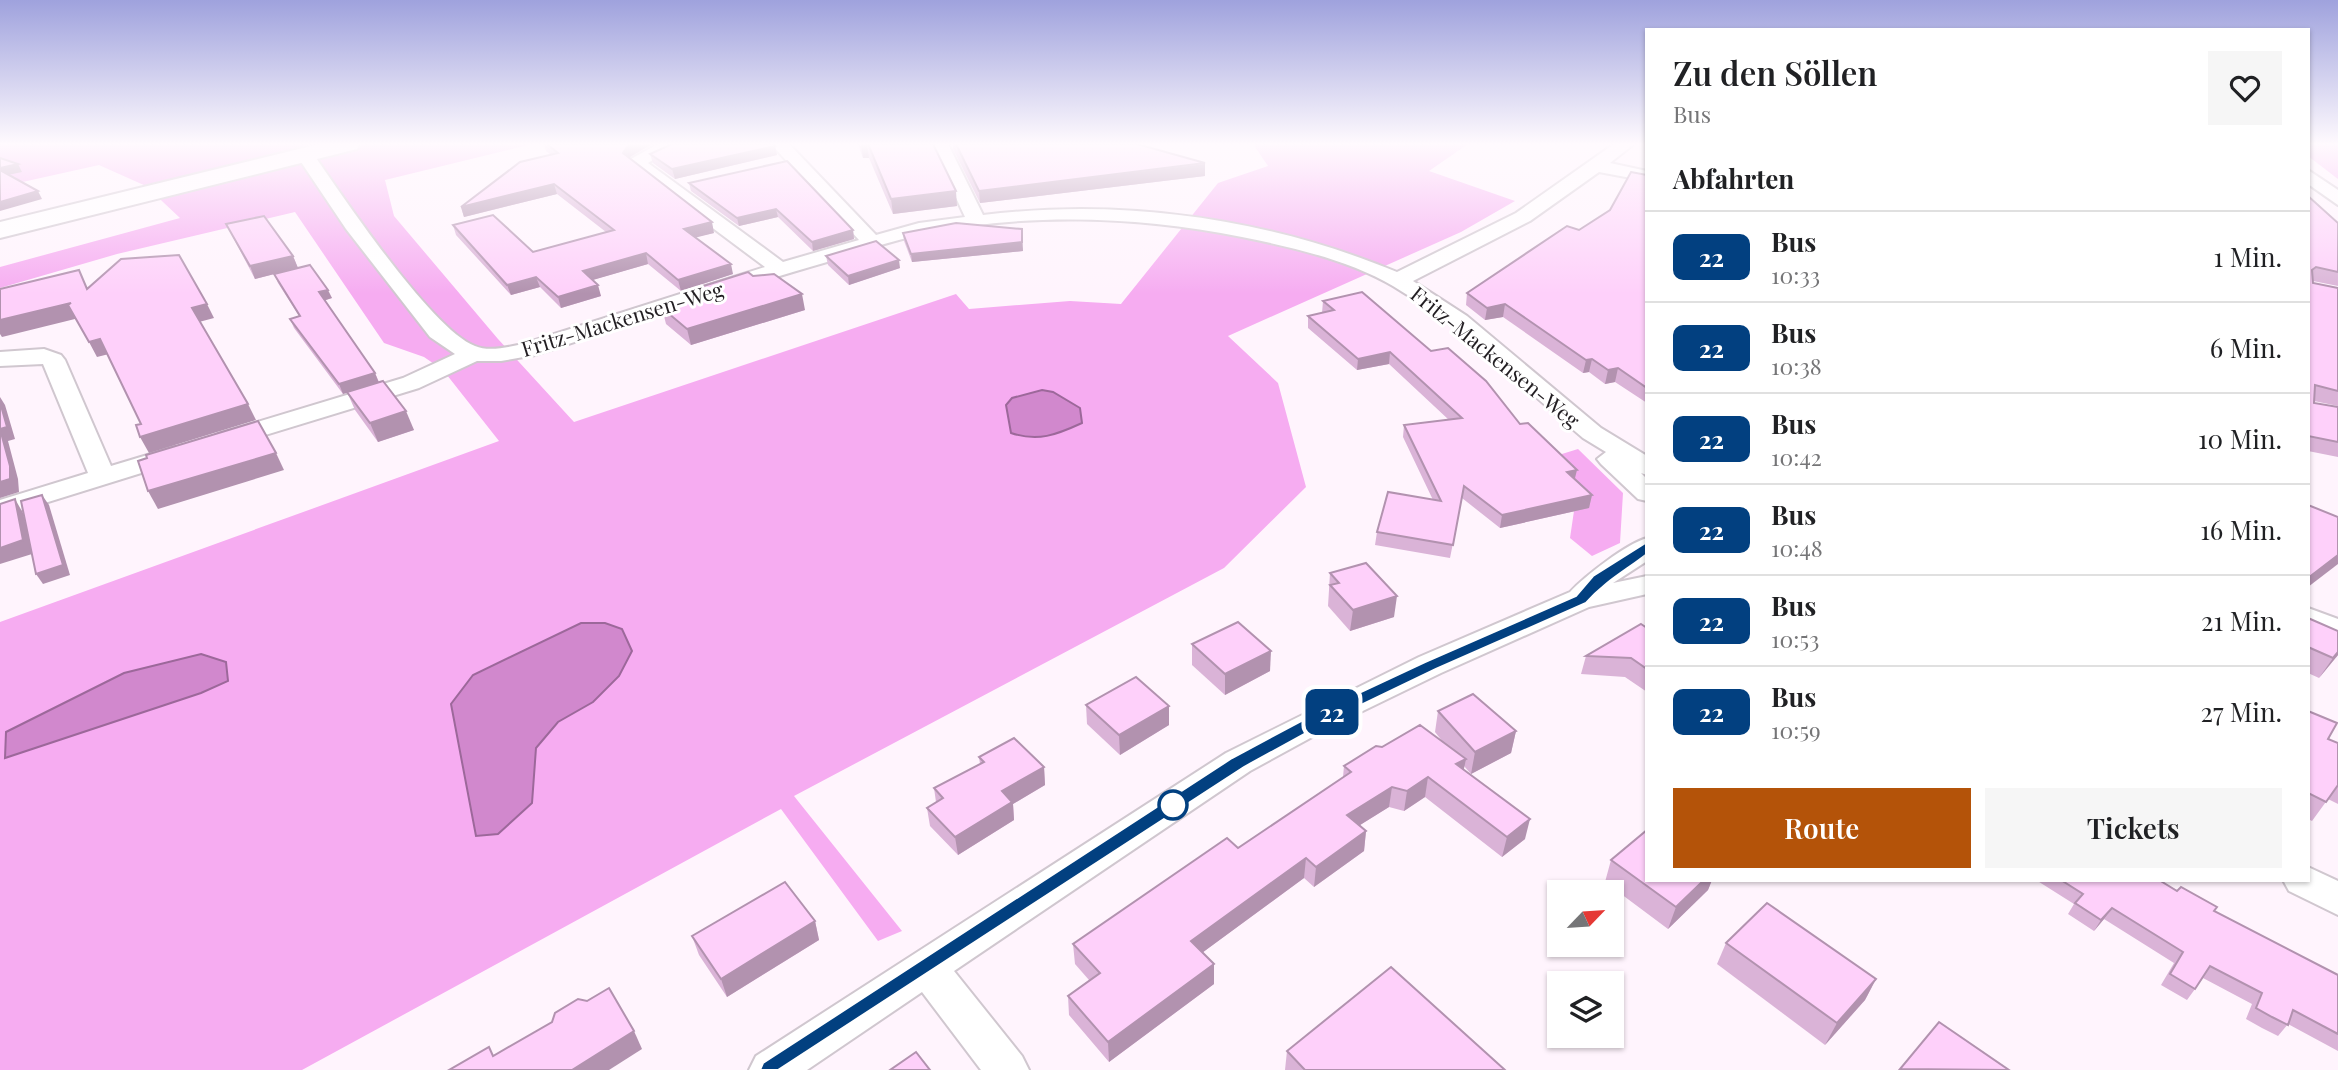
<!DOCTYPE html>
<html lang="de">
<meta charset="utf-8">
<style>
body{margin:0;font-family:"Playfair Display",serif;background:#f6f6f6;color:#202124;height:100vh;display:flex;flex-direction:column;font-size:26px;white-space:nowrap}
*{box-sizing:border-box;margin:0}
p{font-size:23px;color:#757577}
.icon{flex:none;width:38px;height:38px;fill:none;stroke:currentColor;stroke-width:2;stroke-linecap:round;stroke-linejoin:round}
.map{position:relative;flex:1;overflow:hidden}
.panel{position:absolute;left:1645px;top:28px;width:665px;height:854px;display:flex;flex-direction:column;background:#fff;border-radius:0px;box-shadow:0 2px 5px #0004}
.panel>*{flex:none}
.badge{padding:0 14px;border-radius:10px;font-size:24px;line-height:46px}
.needle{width:46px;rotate:65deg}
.tools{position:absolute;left:1547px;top:880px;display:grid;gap:14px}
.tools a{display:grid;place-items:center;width:77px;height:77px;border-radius:0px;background:#fff;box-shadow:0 2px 5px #0004;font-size:35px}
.map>.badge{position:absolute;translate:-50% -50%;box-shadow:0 0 0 4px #fff}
h2{padding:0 28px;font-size:26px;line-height:63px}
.round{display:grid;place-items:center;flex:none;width:74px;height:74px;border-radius:0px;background:#f6f6f6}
.overview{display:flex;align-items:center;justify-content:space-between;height:119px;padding:0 28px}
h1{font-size:33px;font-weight:600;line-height:52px}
.primary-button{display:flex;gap:14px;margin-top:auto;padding:14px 28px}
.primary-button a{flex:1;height:80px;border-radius:0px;background:#b45309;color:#fff;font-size:28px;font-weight:600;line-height:80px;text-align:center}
.primary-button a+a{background:#f6f6f6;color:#202124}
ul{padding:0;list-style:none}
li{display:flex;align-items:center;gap:21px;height:91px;padding:0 28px;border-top:2px solid #e0e0e0}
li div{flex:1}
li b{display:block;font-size:26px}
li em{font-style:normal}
li .badge{min-width:77px;font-weight:700;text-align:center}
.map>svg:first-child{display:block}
</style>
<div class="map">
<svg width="2338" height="1070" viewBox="0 0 2338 1070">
<rect width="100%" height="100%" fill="#fff4fd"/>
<g fill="#f6acf1">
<polygon points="0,144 533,144 385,180 394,216 498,339 574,422 956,294 969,309 1070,301 1121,304 1218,183 1268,166 1253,144 1468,144 1429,171 1515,201 1461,232 1228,336 1278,383 1306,487 1224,568 794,796 902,931 878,941 781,809 302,1070 0,1070 0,622 499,441 443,370 424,357 384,343 295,212 117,254 0,288 0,267 180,218 146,186 99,165 0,187"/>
<polygon points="2308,144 2338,144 2338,179 2308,156"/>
<polygon points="1578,449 1623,493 1620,543 1592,556 1570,538 1574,511 1588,507 1549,458"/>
</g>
<g fill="#d188cd" stroke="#9c689a" stroke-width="2">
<path d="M1042,390L1053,392L1080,408L1082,423C1056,435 1038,442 1011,433L1006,405L1012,398Z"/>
<polygon points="581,623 605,623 622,629 632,651 619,676 593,702 558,722 536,748 532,803 498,834 476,836 451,704 473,675"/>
<polygon points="201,654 226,662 228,681 201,693 5,758 6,732 124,673"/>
</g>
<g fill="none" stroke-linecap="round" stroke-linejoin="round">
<defs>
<g id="minor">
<path d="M658,144H691L662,154L648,163L783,262L859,240L771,144H789L876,235L919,223L965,217L931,144H948L983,215C1124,198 1266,218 1397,272L1516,213L1614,144H1634L1610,163L1647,171V181L1599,172L1530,221L1413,281L1467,316L1601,428L1647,456V475L1641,473L1647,479V501L1638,499L1601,464L1597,459L1606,452L1583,438C1522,386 1462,327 1393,286C1349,260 1291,247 1242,237C1137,216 1025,212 920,235C889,241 858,253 827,262C729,290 632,323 535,355L501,361H477L419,388L236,444H218L214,439L218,434L403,378L455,354L430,337L346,229L297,156L300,152H312C341,194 432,330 475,346C489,352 508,347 523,344L765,267L631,167L628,163L631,159Z"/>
<polygon points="2308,170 2338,190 2338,205 2308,184"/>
<polygon points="44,349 61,355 65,360 111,466 174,447 183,450 187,455 183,460 0,517 0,500 88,473 43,364 0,366 0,352"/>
<path d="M1647,538V561L1613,583L1647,576V594L1589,607L1441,673L1336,724L1250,771L954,971L1022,1056L1029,1070H981L922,992L807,1070H749L756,1056L1226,753L1419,657L1570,592C1585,576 1626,544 1647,538Z"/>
<polygon points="2308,608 2338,619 2338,640 2308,629"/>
<polygon points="2308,867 2338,881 2338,915 2289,891 2283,880 2308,880"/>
</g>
<polygon id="secondary" points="319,144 360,144 357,149 0,238 0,222"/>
</defs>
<use href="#minor" stroke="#d0c7cf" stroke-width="4"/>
<use href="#secondary" stroke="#d0c7cf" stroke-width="4"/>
<use href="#minor" fill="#fff" fill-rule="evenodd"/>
<use href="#secondary" fill="#fff" fill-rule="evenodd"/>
</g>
<g fill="#dab3d7">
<polygon points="544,144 652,144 629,158 714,233 695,237 733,274 681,291 648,264 592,280 601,296 561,308 540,287 511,295 456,235 453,225 533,252 606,232 557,194 464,217 461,207 551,155 546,151"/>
<polygon points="858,144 933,144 957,206 893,214 869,158 863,158"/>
<polygon points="953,144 1137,144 1205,163 1205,176 980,203 953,149"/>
<polygon points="775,146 777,155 675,179 653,163 650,154"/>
<polygon points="1647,175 1647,403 1615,382 1605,384 1589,372 1583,373 1503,317 1485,320 1466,305 1467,293 1579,230 1610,210"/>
<polygon points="689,183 853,230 854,239 813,251 778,217 739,226 691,191"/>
<polygon points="2308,196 2338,223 2338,286 2313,281 2313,283 2338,288 2338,406 2314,401 2314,403 2338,407 2338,457 2308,451"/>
<polygon points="226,224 293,256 298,268 332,298 325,300 375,373 379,382 414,430 378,442 355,410 347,392 343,394 294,328 290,319 299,316 278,283 274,274 255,279"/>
<polygon points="903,233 1023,251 912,262 904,241"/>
<polygon points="826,256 900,268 849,285 828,265"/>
<polygon points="753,276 805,310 691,345 666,324 662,308 696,298 694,289"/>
<polygon points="1323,301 1431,351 1520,424 1592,495 1589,508 1500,528 1462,498 1450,558 1375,545 1377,532 1433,500 1403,437 1404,425 1449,420 1389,364 1357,370 1308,328 1308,316 1322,313"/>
<polygon points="1330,573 1394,617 1350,631 1328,606"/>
<polygon points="2308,618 2338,655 2319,678 2308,673"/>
<polygon points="1647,628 1647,692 1625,677 1581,674 1586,656"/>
<polygon points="1192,644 1270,671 1225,695 1192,665"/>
<polygon points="1086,705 1169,725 1120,755 1087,724"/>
<polygon points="1438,711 1516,731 1511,753 1471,774 1464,766 1464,770 1525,839 1502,857 1425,797 1404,811 1389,807 1360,825 1366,831 1364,851 1314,887 1304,878 1203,952 1214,984 1109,1062 1069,1015 1068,996 1089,980 1075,964 1073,944 1238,848 1343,777 1344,766 1382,747 1443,742 1435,732"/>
<polygon points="2308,711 2328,739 2338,743 2338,804 2328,799 2312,821 2308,819"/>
<polygon points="979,757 1044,767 1045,785 1013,804 1014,820 958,855 930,826 927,808 936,802 934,788 980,764"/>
<polygon points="1611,860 1647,880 1712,880 1708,890 1668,929 1605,882"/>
<polygon points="2036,880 2159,880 2214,911 2338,975 2338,1051 2288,1024 2278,1036 2262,1028 2246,1019 2252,1004 2203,978 2187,1000 2161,985 2174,963 2104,919 2094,931 2068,914 2074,904"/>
<polygon points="815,921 819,940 727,997 699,955 692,936"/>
<polygon points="1726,943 1876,979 1865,1000 1825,1045 1717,964"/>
<polygon points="1287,1051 1505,1070 1285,1070"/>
</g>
<g fill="#b292af">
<polygon points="632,144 652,144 630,157 625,163 623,153 627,147"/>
<polygon points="861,144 867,144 869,158 863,158"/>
<polygon points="775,146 777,155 675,179 672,169"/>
<polygon points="18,164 22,172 3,176 0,172 0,168"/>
<polygon points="1205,164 1205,176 980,203 979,191"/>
<polygon points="554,184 557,194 464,217 461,207"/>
<polygon points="38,191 42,199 0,211 0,202"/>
<polygon points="956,191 957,206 893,214 891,199"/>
<polygon points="776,209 778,217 739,226 737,218"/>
<polygon points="712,222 714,233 686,240 684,229"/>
<polygon points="1022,229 1023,251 912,262 911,254"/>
<polygon points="853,230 854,239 813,251 812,242"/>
<polygon points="646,253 648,264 586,282 583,271"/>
<polygon points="293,256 298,268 255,279 250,266"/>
<polygon points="899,260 900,268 849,285 848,276"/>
<polygon points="731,264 733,274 681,291 678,280"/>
<polygon points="536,277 540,287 511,295 507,285"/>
<polygon points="598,285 601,296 561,308 558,297"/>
<polygon points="328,290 332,298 323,301 319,292"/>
<polygon points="802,294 805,310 691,345 687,329"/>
<polygon points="71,303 79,318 2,337 0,334 0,320"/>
<polygon points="207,304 214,318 199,322 192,308"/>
<polygon points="1505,304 1503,317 1485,320 1487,308"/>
<polygon points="100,339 109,354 97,357 89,342"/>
<polygon points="1390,352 1389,364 1357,370 1358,359"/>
<polygon points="1592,359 1589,372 1583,373 1586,360"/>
<polygon points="1618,368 1615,382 1605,384 1608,370"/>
<polygon points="375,373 379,383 343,394 339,384"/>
<polygon points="0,397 5,405 15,439 8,441 18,479 19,492 0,498"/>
<polygon points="248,404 256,420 149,453 140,437"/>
<polygon points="406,411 414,430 378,442 370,423"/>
<polygon points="276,453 284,470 158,509 148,491"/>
<polygon points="1577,470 1574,482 1567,472"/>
<polygon points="42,495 49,505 70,575 43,584 36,574"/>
<polygon points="1592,495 1589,508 1500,528 1502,515"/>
<polygon points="15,499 23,513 32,554 0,564 0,548"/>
<polygon points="2338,555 2338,564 2308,587 2308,578"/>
<polygon points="1397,596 1394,617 1350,631 1353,610"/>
<polygon points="1271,651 1270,671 1225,695 1225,674"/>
<polygon points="2338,652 2338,655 2319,678 2333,658"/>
<polygon points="1169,706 1169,725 1120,755 1119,735"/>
<polygon points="1516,731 1511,753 1471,774 1475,752"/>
<polygon points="1466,759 1462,778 1456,764"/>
<polygon points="1044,767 1045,785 1013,804 1014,820 958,855 955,837 1002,791"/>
<polygon points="1428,777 1425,797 1404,811 1407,791"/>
<polygon points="1392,787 1389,807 1344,835 1347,815"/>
<polygon points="1530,819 1525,839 1502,857 1507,837"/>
<polygon points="1366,831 1364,851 1314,887 1316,867"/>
<polygon points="1306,858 1304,878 1191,961 1191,941"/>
<polygon points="1704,880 1712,880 1708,890 1668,929 1676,907"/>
<polygon points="2112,908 2104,919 2094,931 2101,920"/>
<polygon points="815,921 819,940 727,997 721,979"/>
<polygon points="1214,964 1214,984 1109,1062 1108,1042"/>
<polygon points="1876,979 1865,1000 1825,1045 1837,1023"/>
<polygon points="634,1031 642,1049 609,1070 572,1070"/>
</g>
<g fill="#fed0fa" stroke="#b292af" stroke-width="2">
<polygon points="547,144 632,144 627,147 623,153 712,222 684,229 731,264 678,280 646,253 583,271 598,285 558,297 536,277 507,285 453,225 493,215 533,252 614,230 554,184 461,207 520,162 558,153"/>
<polygon points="672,144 774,144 775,146 672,169 650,154"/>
<polygon points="868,144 933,144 956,191 891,199"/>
<polygon points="956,144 1137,144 1205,163 979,191"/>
<polygon points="0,158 18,164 0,168"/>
<polygon points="787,161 853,230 812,242 776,209 737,218 689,183"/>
<polygon points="0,170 38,191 0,202"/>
<polygon points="1631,172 1647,175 1647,388 1618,368 1608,370 1592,359 1586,360 1505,304 1487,308 1467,293 1567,226 1579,230 1610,210"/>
<polygon points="2308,196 2338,223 2338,272 2316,267 2312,270 2313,283 2338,288 2338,391 2315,385 2314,403 2338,407 2338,442 2308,436"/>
<polygon points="264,216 293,256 250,266 226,224"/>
<polygon points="956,223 1022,229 1022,242 911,254 903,233"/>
<polygon points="876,241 899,260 848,276 826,256"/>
<polygon points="179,255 207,304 192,308 248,404 140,437 136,425 141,424 100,339 89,342 68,305 71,303 0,320 0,289 79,270 87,289 121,259"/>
<polygon points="310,265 328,290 319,292 375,373 339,384 290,319 300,316 274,274"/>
<polygon points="748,272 753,276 774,274 802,294 687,329 662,308 703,296 694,289"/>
<polygon points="1362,292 1431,351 1448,348 1486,381 1520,424 1528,423 1577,470 1567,472 1592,495 1502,515 1464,486 1453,545 1377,532 1388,492 1441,501 1404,425 1462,418 1390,352 1358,359 1308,316 1334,310 1323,301"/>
<polygon points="383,381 406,411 370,423 347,392"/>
<polygon points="0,402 7,427 0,429 10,466 10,479 0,482"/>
<polygon points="258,421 276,453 148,491 138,461 147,458 146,455"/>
<polygon points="42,495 63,565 36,574 21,501"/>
<polygon points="15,499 23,540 0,548 0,504"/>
<polygon points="2308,505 2338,517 2338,555 2308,578"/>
<polygon points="1366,563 1397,596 1353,610 1330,585 1339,583 1330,573"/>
<polygon points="2308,618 2338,631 2338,652 2333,658 2308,647"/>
<polygon points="1238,622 1271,651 1225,674 1192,644"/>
<polygon points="1641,624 1647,628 1647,669 1631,658 1586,656"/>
<polygon points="1136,677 1169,706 1119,735 1086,705"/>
<polygon points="1473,694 1516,731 1475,752 1438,711"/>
<polygon points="2308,711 2337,723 2328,739 2338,743 2338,785 2326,802 2308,793"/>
<polygon points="1420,725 1466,759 1456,764 1530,819 1507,837 1428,777 1407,791 1392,787 1347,815 1366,831 1316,867 1306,858 1191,941 1214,964 1108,1042 1068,996 1100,973 1073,944 1227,838 1238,848 1351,772 1344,766 1376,746 1382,747"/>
<polygon points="1014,738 1044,767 1002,791 1012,802 955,837 927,808 943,798 934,788 984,762 979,757"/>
<polygon points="1647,830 1647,880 1704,880 1676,907 1611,860"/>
<polygon points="2061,880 2159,880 2177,891 2181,887 2217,907 2214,911 2338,975 2338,1034 2293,1010 2288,1025 2272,1017 2256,1008 2262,993 2210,966 2195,989 2170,974 2183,952 2112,908 2101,920 2075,903 2083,894"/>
<polygon points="785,882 815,921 721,979 692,936"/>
<polygon points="1767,903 1876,979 1837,1023 1726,943"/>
<polygon points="1391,967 1505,1070 1305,1070 1287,1051"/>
<polygon points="609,988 634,1031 572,1070 449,1070 489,1047 493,1056 552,1022 555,1013 578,999 587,1001"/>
<polygon points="1939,1022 2009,1070 1900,1069"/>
<polygon points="916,1052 930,1070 890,1070"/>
</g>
<linearGradient id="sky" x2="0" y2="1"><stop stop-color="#9fa2dd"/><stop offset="0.49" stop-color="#fffafe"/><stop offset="1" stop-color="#fffafe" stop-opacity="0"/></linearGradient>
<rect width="2338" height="294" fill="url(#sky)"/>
<path fill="#024080" stroke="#fff" stroke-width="2" d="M1647,542L1654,547L1652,550C1629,569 1606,580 1586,603L1436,669L1330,720L1244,767L778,1070H760L763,1063L1232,758L1318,712L1425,662L1576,596L1593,576Z"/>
<circle fill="#fff" stroke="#024080" stroke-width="3.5" cx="1173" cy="805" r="14"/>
<g text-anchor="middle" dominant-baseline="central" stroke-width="6" stroke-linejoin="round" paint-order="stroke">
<g font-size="21" fill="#221e22" stroke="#fff">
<text transform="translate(622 318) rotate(-17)">Fritz-Mackensen-Weg</text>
<text transform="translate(1496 356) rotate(39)">Fritz-Mackensen-Weg</text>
</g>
</g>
</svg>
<div class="tools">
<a><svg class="needle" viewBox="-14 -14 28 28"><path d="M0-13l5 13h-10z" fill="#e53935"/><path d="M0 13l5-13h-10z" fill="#757577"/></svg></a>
<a><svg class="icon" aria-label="layers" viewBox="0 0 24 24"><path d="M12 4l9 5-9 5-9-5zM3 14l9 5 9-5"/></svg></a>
</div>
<b class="badge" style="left:1332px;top:712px;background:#024080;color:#fff">22</b>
<section class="panel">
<div class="overview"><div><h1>Zu den Söllen</h1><p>Bus</p></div><a class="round"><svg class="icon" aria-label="heart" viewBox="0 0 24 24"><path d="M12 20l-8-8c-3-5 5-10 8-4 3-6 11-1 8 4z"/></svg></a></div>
<h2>Abfahrten</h2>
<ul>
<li><span class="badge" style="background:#024080;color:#fff">22</span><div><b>Bus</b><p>10:33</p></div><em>1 Min.</em></li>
<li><span class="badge" style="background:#024080;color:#fff">22</span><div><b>Bus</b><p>10:38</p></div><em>6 Min.</em></li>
<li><span class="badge" style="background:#024080;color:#fff">22</span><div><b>Bus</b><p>10:42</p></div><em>10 Min.</em></li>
<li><span class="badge" style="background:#024080;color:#fff">22</span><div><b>Bus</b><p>10:48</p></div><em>16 Min.</em></li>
<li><span class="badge" style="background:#024080;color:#fff">22</span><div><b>Bus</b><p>10:53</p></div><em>21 Min.</em></li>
<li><span class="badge" style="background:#024080;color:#fff">22</span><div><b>Bus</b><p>10:59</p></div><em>27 Min.</em></li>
</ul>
<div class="primary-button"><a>Route</a><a>Tickets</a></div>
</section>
</div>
